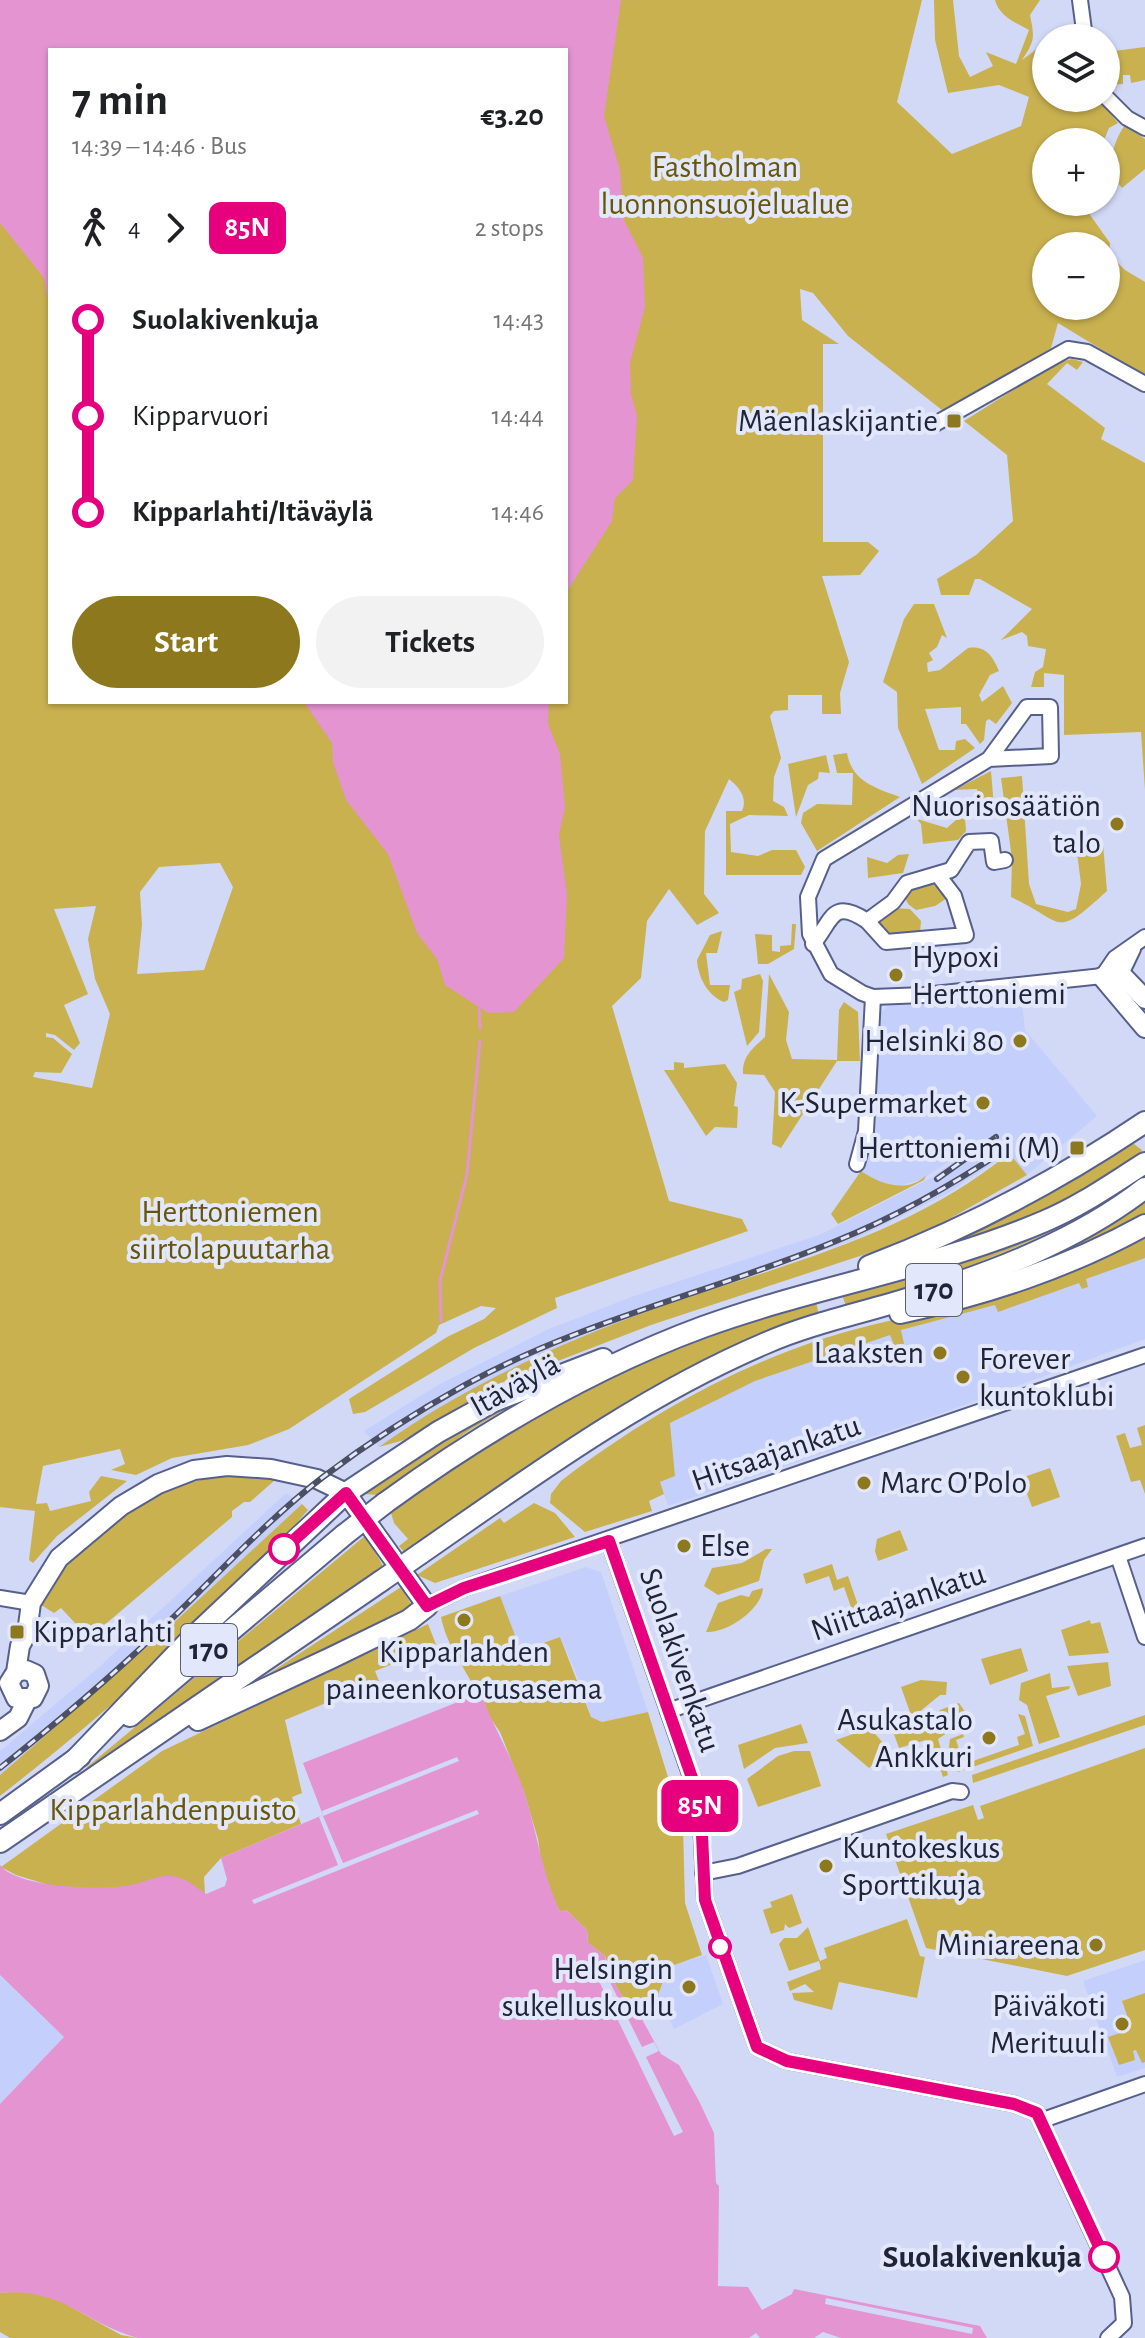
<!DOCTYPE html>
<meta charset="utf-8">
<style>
body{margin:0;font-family:"Alegreya Sans",sans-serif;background:#f2f2f2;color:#202124;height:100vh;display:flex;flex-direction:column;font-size:30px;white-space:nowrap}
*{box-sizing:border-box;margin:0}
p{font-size:26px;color:#757577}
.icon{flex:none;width:44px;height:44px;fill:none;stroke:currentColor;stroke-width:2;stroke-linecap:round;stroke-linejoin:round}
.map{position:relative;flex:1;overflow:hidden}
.panel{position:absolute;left:48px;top:48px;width:520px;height:656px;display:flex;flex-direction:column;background:#fff;border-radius:0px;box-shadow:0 2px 6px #0004}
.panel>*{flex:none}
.badge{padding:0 16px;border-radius:12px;font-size:28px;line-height:52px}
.tools{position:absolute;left:1032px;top:24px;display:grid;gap:16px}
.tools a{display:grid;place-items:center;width:88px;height:88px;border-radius:50%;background:#fff;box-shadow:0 2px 6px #0004;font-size:40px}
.map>.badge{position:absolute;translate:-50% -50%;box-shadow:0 0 0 4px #fff}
.legs{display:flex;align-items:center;gap:12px;height:88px;padding:0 24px;font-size:26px}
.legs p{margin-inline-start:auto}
.summary{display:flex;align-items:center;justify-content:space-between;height:136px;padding:0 24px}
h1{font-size:44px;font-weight:700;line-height:60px}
.action{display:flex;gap:16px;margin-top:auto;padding:16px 24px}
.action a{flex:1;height:92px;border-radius:48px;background:#8d781d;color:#fff;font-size:32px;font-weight:700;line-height:92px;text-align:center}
.action a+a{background:#f2f2f2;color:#202124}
ul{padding:0 24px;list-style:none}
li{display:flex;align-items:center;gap:28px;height:96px;font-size:30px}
li i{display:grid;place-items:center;width:12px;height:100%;margin:0 10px;background:currentColor}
li i::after{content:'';width:20px;height:20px;margin:-10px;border:6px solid;border-radius:50%;background:#fff}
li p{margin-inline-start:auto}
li:first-child i{background:linear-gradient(#0000 50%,currentColor 0)}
li:last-child i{background:linear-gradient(currentColor 50%,#0000 0)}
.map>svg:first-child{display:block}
</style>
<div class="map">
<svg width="1145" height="2338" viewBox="0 0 1145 2338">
<rect width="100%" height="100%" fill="#d2d9f7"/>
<g fill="#c5cffc">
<polygon points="1021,993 1025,1030 1097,1116 1027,1175 1008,1153 948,1193 856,1239 632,1317 503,1374 379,1447 364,1431 438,1385 549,1329 634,1296 819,1235 931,1178 992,1134 922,1179 899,1186 872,1180 861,1171 869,1144 877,1018 889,1004 900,1001"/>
<polygon points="1145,1250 1145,1339 951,1410 668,1506 660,1482 675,1476 670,1423 715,1399 755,1381 901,1330"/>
<polygon points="286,1493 302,1504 154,1641 0,1775 0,1751 97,1669"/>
<polygon points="586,1567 601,1572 648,1712 602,1722 591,1717 574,1668 560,1637 521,1651 500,1596"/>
<polygon points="706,1955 723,2004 674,2029 665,2011 659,2012 655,2002 669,1967"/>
<polygon points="1145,1960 1145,2068 1117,2077 1083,1981"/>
<polygon points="0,1976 64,2037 0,2104"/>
</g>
<g fill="#c9b150" fill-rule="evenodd">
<path d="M0,0H922L897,102L952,154L1021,126L1029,97L999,85L948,93L935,40L934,0H953L959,56L970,77L993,66L986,52L1016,64L1029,30C1016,23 999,16 995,0H1040L1030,15C1034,36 1036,40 1022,60L1046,42V98H1098L1118,123L1109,128L1104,140L1080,138L1079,142H1046V202H1086L1088,212L1110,243L1109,254L1125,270L1145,282V376L1058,323L1051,348L947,414L848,336L813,293L800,289L802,320L839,344H823V542H868L879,551L860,575L822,576L849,662L840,693L841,714H822V695H788V710L774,711L770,716L781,758L774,777L773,801L784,807L788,816L749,815L730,824L731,852L758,856L772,850H796L805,867L801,875H726V811H742C748,798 739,787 729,779L705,831L704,894L719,913L697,925L669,889L647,921L641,978L612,1006L669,1201L742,1219L748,1231L555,1298L557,1308L474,1348L365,1412L353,1414L349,1399L447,1337L484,1319L496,1308L481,1306L439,1325L436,1333L289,1429L248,1445L172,1458L136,1475L111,1470L125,1464L120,1449L43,1466L36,1504L47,1503L50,1511L91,1501L89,1492L101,1476L127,1481L57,1536L33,1563L29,1560L35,1511L0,1507ZM50,50H566V702H50ZM1046,246H1106V306H1046ZM220,863L233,887L204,970L137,974L142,925L140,892L159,867ZM96,906L88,939L95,979L110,1014L92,1088L33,1077L35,1072L61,1073L72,1054L53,1038L46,1037V1033L55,1035L74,1050L80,1043L64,1005L88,994L54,909Z"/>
<polygon points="1145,47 1145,80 1131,83 1130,75 1123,75 1123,84 1106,85 1106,52"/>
<path d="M1125,125L1145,139V169L1122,188C1105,170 1112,143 1125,125Z"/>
<polygon points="1072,359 1083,362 1077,370 1067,363 1047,384 1105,428 1101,439 1145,463 1145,790 1141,732 1064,735 1064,675 1044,673 1044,687 1031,687 1035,672 1043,667 1046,649 1028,646 1027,636 1022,632 1001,640 1032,609 980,579 975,579 969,595 941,595 937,579 976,555 1013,521 1007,455 964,421 1056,363"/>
<path d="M914,604H934L947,638L942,635L937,647L929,653L933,660L927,663L928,672L940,670L968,648C985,645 993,656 999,671L990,675L979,695L982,702L1003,686L1012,703L996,724L989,719L986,721L984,740L980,744L966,724H961V707L925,709L939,750H955L956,741L965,739L975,748L922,784L898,728L897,692L883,682L904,619Z"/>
<path d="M847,753C852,782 876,788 900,797L817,851L801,823L803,813L817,804L852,805L853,773H837L833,755Z"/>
<polygon points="826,755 830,773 819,772 818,779 808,785 796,817 788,764"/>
<polygon points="991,771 994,807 979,808 977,789 954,790"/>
<path d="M1022,776L1029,884L1036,904L1068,912L1076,909L1081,884L1077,853L1090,851V845L1103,844L1107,891C1053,940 1067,923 1011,897L1012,859L1001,778Z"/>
<polygon points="965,818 966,831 958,840 923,844 921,824 917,819 947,828 957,819"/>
<polygon points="909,854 903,873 868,878 867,857 887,863 898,855"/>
<polygon points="927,881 945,892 947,898 935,906 916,910 908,904 902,892"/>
<polygon points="891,908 910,909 921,921 920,933 887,935 874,921"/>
<polygon points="792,924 796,924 794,949 768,964 758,964 755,934 772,935 772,951 780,952 780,946 791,945"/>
<path d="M722,931L717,953H706L710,985H730L728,1000L724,1002C708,996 698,977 697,960L710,935Z"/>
<polygon points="760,974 763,981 759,1032 747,1046 734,992 741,989 742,979"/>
<path d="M769,974L789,1012L786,1040L792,1059L837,1060L839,1010L844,1002L858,1012L860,1061H837L781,1148L772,1144L775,1092L764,1075L743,1074C742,1056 753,1048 765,1037Z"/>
<polygon points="674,1062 684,1063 684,1068 725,1064 737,1083 734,1106 738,1107 737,1128 715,1127 706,1136 664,1070 674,1070"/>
<polygon points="1130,1141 1142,1150 1140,1156 1063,1204 964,1244 962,1236 1013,1211"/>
<path d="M1009,1153L1027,1175L942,1223L881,1249L651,1325L496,1385L404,1440L379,1447C455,1392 545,1350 632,1317C759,1270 902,1242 1009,1153Z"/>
<path d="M861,1171C879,1184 909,1194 926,1175L924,1180L838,1224L831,1214Z"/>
<path d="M1127,1186L1123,1194C1032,1246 946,1277 846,1306L842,1295Z"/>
<path d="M1145,1199V1213C1098,1240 1058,1259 1006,1273Z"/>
<path d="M1145,1235V1258L1086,1279L1088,1287L1082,1289L1079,1283L998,1312L995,1305L901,1330L904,1344L895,1347L890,1335L755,1381L670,1423L675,1476L660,1482L664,1494L649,1501L652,1511L585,1532L550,1503L551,1494L561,1481C639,1421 728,1370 822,1339C903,1313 989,1305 1069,1273C1095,1263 1121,1249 1145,1235Z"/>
<path d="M816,1302L819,1315C664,1364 536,1462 404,1552L399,1546L408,1539L394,1523L391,1513C516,1414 664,1346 816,1302Z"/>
<polygon points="534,1392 470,1430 378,1495 364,1494 363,1489 426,1445"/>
<polygon points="1145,1425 1145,1494 1140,1480 1131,1482 1116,1436 1125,1433 1130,1448 1142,1445 1137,1428"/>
<polygon points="1050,1468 1060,1497 1032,1507 1021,1478"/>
<path d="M256,1475L275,1480L250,1502H244L232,1511V1517L89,1638L61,1608L54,1613L38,1603C92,1522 157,1474 256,1475Z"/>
<polygon points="534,1503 555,1513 575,1537 435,1583 417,1575 500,1518 504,1523"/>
<path d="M302,1504L308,1510C216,1616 110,1710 0,1796V1775L154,1641Z"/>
<polygon points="900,1530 908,1550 878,1561 875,1551 877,1539"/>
<polygon points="366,1535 384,1568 88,1769 87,1767"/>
<polygon points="766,1549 772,1549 764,1560 759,1581 718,1595 704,1586 712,1568 742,1563"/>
<polygon points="832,1564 837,1580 848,1576 860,1611 853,1613 844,1587 834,1591 829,1576 806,1584 803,1574"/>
<polygon points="401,1587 411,1604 411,1612 253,1684"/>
<path d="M763,1588C762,1610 725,1634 706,1632L718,1603L741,1595L749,1597L752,1591Z"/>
<path d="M500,1596L521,1651L560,1637L591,1717L602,1722L648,1712L683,1826L685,1903L702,1955L669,1967L655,2002L642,2013C619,2001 612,1978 605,1956L588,1943L587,1930L566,1910L560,1912L543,1874L538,1839L524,1792L500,1732L489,1716L480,1688L475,1689C463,1665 446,1644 441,1617Z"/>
<polygon points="1090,1620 1091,1624 1100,1622 1109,1653 1069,1656 1061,1630"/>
<polygon points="428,1624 437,1647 375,1671 379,1681 285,1720 302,1793 292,1797 301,1824 221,1858 204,1877 205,1894 163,1920 16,1875 1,1867 162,1751"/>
<polygon points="1021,1648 1028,1671 990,1685 981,1659"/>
<polygon points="1108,1662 1111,1686 1078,1696 1067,1666"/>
<polygon points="1050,1673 1052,1688 1070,1686 1069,1689 1046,1696 1060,1737 1039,1744 1027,1705 1019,1700 1021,1683"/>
<polygon points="921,1680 947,1682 946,1695 940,1695 912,1718 901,1687"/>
<polygon points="959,1703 966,1713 954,1718 957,1726 938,1739 948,1775 943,1777 934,1750 926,1740 899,1748 892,1729 909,1729 932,1717 932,1725 940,1710"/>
<polygon points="1018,1714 1025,1716 1033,1746 958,1772 949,1747 950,1739 963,1734 964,1737 956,1740 960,1752 968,1750 973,1761 1019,1745 1017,1737 1025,1734"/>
<polygon points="1145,1715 1145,1725 973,1783 972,1775"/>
<polygon points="801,1724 808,1743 775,1748 744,1769 738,1745"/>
<polygon points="870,1728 890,1751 869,1768 836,1740"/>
<polygon points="1145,1748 1145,1950 1067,1976 926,1948 886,1834 973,1805 978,1820 984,1818 980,1806"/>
<polygon points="794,1751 810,1751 821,1786 758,1807 747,1779 778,1756"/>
<polygon points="792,1894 802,1923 789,1928 785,1924 784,1930 771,1934 763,1910 772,1907 770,1902"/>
<polygon points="907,1919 920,1956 925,1957 917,1998 839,1982 832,2010 794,2000 792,1993 814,1992 805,1984 790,1991 787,1982 821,1969 819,1961 789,1971 779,1944 784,1938 797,1938 808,1927 820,1961 827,1958 824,1948"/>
<polygon points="1145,1993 1145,2062 1142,2063 1136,2050 1133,2051 1135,2060 1119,2065 1108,2037 1123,2032 1122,2026 1130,2024 1122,2001"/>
<polygon points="19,2291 48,2294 121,2335 138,2338 10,2338 0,2332 0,2293"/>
</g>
<g fill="#e394d1">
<polygon points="0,0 621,0 604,116 620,170 624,220 643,258 645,307 630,363 631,394 637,416 633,480 615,498 612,521 566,593 566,50 50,50 50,311 44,278 0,223"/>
<polygon points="304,702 549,702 548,724 560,754 565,807 559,835 567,895 564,958 514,1012 488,1013 445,985 437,959 417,933 388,854 346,800 333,762 332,743"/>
<path d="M481,1693C493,1728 514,1759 525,1795C537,1833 542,1873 560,1912L566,1910L587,1930L588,1943L605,1956L608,1972L625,2001L637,2010L661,2054L679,2065L699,2101L714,2133L716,2183L719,2186L718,2286L748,2287L762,2310L792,2294L794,2289L980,2326L987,2338H841L823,2332L814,2338H760L756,2333L749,2338H138C81,2322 65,2288 0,2293V2104L64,2037L0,1975V1865C17,1888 98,1890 125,1886C139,1885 153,1876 167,1876C182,1875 194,1885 206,1894L225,1886L227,1879L221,1858L323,1815L303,1763Z"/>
</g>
<g fill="#d2d9f7">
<polygon points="457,1757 459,1761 323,1816 343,1863 477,1810 479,1814 254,1904 252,1900 338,1865 319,1817 323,1815 322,1811"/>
<polygon points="607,1976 642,2047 654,2042 659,2051 646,2057 683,2132 674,2136 598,1979"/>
<polygon points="826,2298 973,2328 972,2334 825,2304"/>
</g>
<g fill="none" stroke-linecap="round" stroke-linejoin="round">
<g stroke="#e394d1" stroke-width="3">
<polyline points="479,1009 480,1029"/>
<polyline points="441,1321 440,1281 467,1174 480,1041"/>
</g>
<defs>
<g id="minor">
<polyline points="1080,0 1085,38"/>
<polyline points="1106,97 1127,118 1145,128"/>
<polyline points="935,424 1068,349 1087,352 1145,384"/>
<polyline points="989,759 1051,756 1050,707 1027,707 989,759 824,859 808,897 810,934 831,974 862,993 873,997 924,995 1121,974 1133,949"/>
<polyline points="867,921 886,942 966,935 954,896 938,875"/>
<path d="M813,944C832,922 831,897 867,921L893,902L907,883L951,870L969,842L991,841L994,862L1005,860"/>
<polyline points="1102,977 1115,958 1145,937"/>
<polyline points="857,1164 866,1131 873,997"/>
<polyline points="609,1541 700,1803 705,1900 757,2047 787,2061 1014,2104 1037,2113 1122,2297 1124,2323 1108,2338"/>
<polyline points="1118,1556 1145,1637"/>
<polyline points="0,1598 31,1603"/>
<polyline points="427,1606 464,1588 1145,1355"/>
<polyline points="668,1711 1145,1546"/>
<polyline points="703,1873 738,1866 952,1791 961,1792"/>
<polyline points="1043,2120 1145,2084"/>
</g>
<g id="major">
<polyline points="1121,974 1145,999"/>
<polyline points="1102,977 1145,1028"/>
<polyline points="16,1672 26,1670 35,1674 39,1686 33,1698 16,1698 9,1683 16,1672 20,1646 27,1633 31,1603 59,1558 121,1506 158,1484 194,1470 227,1466 271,1469 317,1479 346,1493 427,1606"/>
<polyline points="0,1731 18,1718 27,1700"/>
</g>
<g id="highway">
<path d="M869,1266C966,1229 1059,1180 1145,1122"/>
<path d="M900,1313C987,1294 1067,1268 1145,1225"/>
<path d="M385,1503C483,1432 589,1369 703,1327C816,1286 935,1268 1045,1221C1081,1206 1113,1183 1145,1163"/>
<path d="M420,1554C531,1477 641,1396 766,1343C812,1323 862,1313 910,1298C991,1273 1077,1241 1145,1188"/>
<polyline points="130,1716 344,1535"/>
<polyline points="198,1720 331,1658 409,1620 427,1606"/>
<polyline points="72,1763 189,1641 346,1493 438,1432 494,1401 603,1359"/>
<polyline points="0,1814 80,1756"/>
<polyline points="0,1842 381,1581"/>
</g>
</defs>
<use href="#minor" stroke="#57608b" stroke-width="18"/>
<use href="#major" stroke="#57608b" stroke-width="22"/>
<use href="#highway" stroke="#57608b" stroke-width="24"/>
<use href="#minor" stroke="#fff" stroke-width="14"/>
<use href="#major" stroke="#fff" stroke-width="18"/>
<use href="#highway" stroke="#fff" stroke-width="20"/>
<defs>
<g id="rail">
<polyline points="937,1179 996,1137"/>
<path d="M0,1768C53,1726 106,1681 156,1634C211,1582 262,1524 323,1477C368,1443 416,1412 465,1385C583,1320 713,1292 836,1241C896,1217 952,1185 1006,1149"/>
</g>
</defs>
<use href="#rail" stroke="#4b5064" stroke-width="6"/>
<use href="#rail" stroke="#e2e7fb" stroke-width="3" stroke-dasharray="9" stroke-linecap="butt"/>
<defs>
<g id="highway-bridge">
<polyline points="344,1535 385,1503"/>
<polyline points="381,1581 420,1554"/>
</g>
</defs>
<use href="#highway-bridge" stroke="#57608b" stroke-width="24" stroke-linecap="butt"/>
<use href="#highway-bridge" stroke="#fff" stroke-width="20"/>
</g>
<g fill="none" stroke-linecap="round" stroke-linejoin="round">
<defs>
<polyline id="line-1" points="284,1549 346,1493 427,1606 464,1588 609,1541 697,1792 701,1813 705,1900 757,2047 787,2061 1014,2104 1037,2113 1104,2257"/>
</defs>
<use href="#line-1" stroke="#fff" stroke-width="18"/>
<use href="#line-1" stroke="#e6007e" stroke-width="12"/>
</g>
<g fill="#8d781d" stroke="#e2e7fb" stroke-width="3">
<rect x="946" y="413" width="16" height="16" rx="4"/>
<circle cx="1117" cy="824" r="8"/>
<circle cx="896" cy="975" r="8"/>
<circle cx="1020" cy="1041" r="8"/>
<circle cx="983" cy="1103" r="8"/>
<rect x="1069" y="1140" width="16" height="16" rx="4"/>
<circle cx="940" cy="1353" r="8"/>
<circle cx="963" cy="1377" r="8"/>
<circle cx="864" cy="1483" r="8"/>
<circle cx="684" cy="1546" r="8"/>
<circle cx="464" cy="1620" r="8"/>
<rect x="9" y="1624" width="16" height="16" rx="4"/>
<circle cx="989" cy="1738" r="8"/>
<circle cx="826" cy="1866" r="8"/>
<circle cx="1096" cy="1945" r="8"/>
<circle cx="689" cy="1987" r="8"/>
<circle cx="1122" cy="2024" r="8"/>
</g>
<g fill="#fff" stroke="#e6007e" stroke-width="4">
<circle cx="284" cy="1549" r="14"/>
<circle cx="720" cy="1947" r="10"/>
<circle cx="1104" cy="2257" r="14"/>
</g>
<g text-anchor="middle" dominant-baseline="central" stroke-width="8" stroke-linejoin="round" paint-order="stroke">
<g fill="#e2e7fb" stroke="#5a5e71" stroke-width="2">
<rect x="906" y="1264" width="56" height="52" rx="6"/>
<rect x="181" y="1624" width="56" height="52" rx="6"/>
</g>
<g font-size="30" font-weight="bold" fill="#202436">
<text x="934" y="1290">170</text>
<text x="209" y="1650">170</text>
</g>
<g font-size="32" fill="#675608" stroke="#e2e7fb">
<text x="725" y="167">Fastholman<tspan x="725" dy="37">luonnonsuojelualue</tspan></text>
<text x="230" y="1212">Herttoniemen<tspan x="230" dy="37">siirtolapuutarha</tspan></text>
<text x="173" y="1810">Kipparlahdenpuisto</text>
</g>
<g font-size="32" fill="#202436" stroke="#e2e7fb" text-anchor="end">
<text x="938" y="421">Mäenlaskijantie</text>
<text x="1101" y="806">Nuorisosäätiön<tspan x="1101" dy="37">talo</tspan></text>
<text x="912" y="957" text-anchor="start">Hypoxi<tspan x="912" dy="37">Herttoniemi</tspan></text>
<text x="1004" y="1041">Helsinki 80</text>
<text x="967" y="1103">K-Supermarket</text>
<text x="1061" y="1148">Herttoniemi (M)</text>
<text x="924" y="1353">Laaksten</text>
<text x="979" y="1359" text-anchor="start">Forever<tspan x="979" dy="37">kuntoklubi</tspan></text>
<text x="880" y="1483" text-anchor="start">Marc O'Polo</text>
<text x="700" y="1546" text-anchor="start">Else</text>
<text x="33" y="1632" text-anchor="start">Kipparlahti</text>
<text x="464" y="1652" text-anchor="middle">Kipparlahden<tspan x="464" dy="37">paineenkorotusasema</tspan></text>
<text x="973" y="1720">Asukastalo<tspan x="973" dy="37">Ankkuri</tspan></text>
<text x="842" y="1848" text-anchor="start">Kuntokeskus<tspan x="842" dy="37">Sporttikuja</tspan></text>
<text x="1080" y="1945">Miniareena</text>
<text x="673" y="1969">Helsingin<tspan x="673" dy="37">sukelluskoulu</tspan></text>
<text x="1106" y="2006">Päiväkoti<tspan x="1106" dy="37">Merituuli</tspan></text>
</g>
<g font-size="32" fill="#202436" stroke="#e2e7fb">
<text transform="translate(515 1385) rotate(-29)">Itäväylä</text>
<text transform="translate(776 1453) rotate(-19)">Hitsaajankatu</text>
<text transform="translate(898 1602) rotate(-19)">Niittaajankatu</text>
<text transform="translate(680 1660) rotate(71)">Suolakivenkatu</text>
</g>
<g font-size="32" font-weight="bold" fill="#202436" stroke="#e2e7fb" text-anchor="end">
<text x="1082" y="2257">Suolakivenkuja</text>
</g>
</g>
</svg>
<div class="tools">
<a><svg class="icon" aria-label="layers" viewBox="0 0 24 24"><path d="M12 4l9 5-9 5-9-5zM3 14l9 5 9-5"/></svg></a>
<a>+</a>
<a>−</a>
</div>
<b class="badge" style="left:700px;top:1806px;background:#e6007e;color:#fff">85N</b>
<section class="panel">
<div class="summary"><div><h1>7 min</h1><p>14:39 – 14:46 · Bus</p></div><b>€3.20</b></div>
<div class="legs"><svg class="icon" aria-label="walk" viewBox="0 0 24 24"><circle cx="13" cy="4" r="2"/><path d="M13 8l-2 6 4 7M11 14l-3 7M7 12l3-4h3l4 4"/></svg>4<svg class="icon" aria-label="forward" viewBox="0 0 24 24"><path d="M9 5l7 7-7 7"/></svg><b class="badge" style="background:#e6007e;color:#fff">85N</b><p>2 stops</p></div>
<ul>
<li><i style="color:#e6007e"></i><b>Suolakivenkuja</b><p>14:43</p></li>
<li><i style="color:#e6007e"></i><span>Kipparvuori</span><p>14:44</p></li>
<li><i style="color:#e6007e"></i><b>Kipparlahti/Itäväylä</b><p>14:46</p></li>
</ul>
<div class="action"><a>Start</a><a>Tickets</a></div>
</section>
</div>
